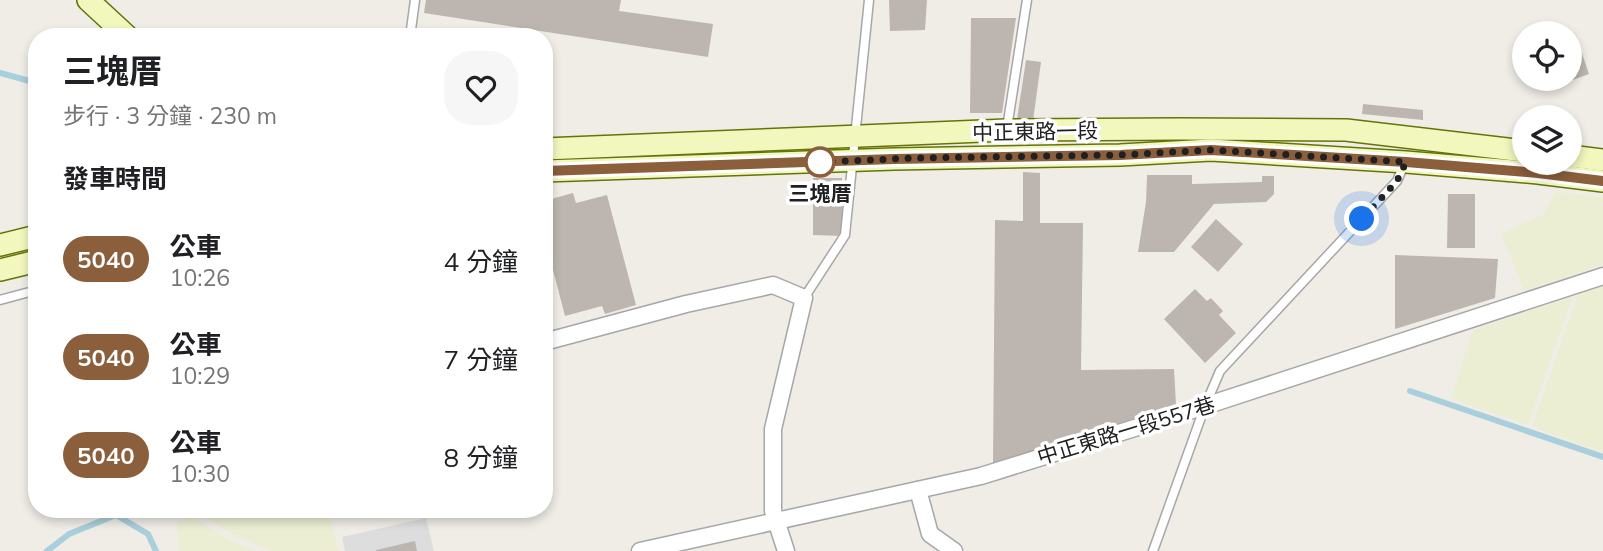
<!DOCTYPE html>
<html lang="zh-TW">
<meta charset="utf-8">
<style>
body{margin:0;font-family:Mulish,"Noto Sans TC",sans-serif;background:#f6f6f6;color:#202124;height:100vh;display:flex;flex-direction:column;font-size:26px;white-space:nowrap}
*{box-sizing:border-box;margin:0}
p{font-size:23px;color:#757577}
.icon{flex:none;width:38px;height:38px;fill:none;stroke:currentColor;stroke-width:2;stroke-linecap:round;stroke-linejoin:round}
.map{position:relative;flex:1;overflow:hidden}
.side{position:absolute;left:28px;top:28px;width:525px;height:490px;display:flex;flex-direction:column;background:#fff;border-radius:28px;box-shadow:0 4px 10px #0003}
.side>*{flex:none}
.badge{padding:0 14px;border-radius:23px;font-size:24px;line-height:46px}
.tools{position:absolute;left:1512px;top:21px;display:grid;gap:14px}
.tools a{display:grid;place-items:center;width:70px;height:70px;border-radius:50%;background:#fff;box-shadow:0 4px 10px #0003;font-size:35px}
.you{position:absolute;width:35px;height:35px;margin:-18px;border:5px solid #fff;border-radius:50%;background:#1a73e8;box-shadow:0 0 0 10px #1a73e833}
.map>.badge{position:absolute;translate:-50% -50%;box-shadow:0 0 0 4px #fff}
h2{padding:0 35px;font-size:26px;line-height:63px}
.round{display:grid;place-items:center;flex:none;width:74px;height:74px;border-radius:28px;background:#f6f6f6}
.head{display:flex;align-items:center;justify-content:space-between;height:119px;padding:0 35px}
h1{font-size:33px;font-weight:700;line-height:52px}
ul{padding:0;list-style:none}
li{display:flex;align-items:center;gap:21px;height:98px;padding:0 35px}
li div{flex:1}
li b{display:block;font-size:26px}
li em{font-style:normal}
li .badge{min-width:77px;font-weight:700;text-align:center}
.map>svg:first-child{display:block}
</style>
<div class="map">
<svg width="1603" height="551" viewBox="0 0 1603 551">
<rect width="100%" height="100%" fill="#f0ede7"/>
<polygon fill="#dedddd" points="426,518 434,551 345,551 342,537"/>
<g fill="#ebeed3">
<polygon points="1556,192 1603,197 1603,265 1524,290 1501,234 1544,214"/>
<polygon points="1603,286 1603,452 1532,427 1578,294"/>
<polygon points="1573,296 1528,425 1451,399 1473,330"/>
<polygon points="193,509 327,509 339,551 271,551 229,533"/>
<polygon points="189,515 227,539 255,551 179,551 177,524"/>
</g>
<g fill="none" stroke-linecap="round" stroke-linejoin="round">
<g stroke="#a9cedc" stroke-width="6">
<polyline points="0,73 37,83"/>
<polyline points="1410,391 1603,457"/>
<polyline points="47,551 69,534 116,515 148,534 156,551"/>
</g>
</g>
<g fill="#bdb6b0">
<polygon points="426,0 621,0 619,11 713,24 708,57 424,13"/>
<polygon points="889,0 927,0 925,30 890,31"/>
<polygon points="971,18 1016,18 1002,113 970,113"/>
<polygon points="1576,36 1589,74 1545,90 1541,79 1570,79 1570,38"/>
<polygon points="1026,60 1041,62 1033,121 1017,119"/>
<polygon points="1363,104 1423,110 1423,120 1362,114"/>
<polygon points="1023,172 1040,173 1040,223 1083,223 1081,370 1174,369 1176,405 993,464 995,220 1023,221"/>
<polygon points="1147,175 1192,175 1192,184 1262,182 1262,176 1274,176 1274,194 1266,202 1214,204 1174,252 1138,252 1146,202"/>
<polygon points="813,178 842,178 842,236 813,235"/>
<polygon points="573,193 576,203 607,195 636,305 605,314 602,306 565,316 544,235 544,201"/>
<polygon points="1448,194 1475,194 1475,248 1447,248"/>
<polygon points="1216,219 1243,244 1218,272 1191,247"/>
<polygon points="1395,255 1498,259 1495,298 1395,329"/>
<polygon points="1195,289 1207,301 1211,298 1223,311 1219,315 1236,333 1205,363 1164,319"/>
<polygon points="415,541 417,551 376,551 376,550"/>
</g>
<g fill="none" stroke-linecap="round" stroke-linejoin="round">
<defs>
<g id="lane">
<polyline points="410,37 415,0"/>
<polyline points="1007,128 1027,0"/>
<polyline points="804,298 845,235 869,0"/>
<polyline points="0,300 37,290"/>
<polyline points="1153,551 1205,406 1220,371 1397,181 1404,165"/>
</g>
<g id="street">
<polyline points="544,342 686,304 773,285 804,298 773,429 773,511 786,551"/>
<polyline points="918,490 930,534 954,551"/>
<polyline points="640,551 981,476 1205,406 1603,276"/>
</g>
<g id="secondary">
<polyline points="88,0 128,37"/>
<polyline points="544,149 1007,130 1178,129 1346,130 1524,151"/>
<polyline points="1570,156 1603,160"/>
<polyline points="544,171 894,159 1120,155 1211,150 1406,162 1538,173 1603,181"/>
<polyline points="0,245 37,236"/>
<polyline points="0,270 37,261"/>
</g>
</defs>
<use href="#lane" stroke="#a7a7a7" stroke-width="11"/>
<use href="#street" stroke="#a7a7a7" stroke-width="19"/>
<use href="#secondary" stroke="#647409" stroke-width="24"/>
<use href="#lane" stroke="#fff" stroke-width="8"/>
<use href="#street" stroke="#fff" stroke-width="16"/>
<use href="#secondary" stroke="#f2f7be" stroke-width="21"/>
</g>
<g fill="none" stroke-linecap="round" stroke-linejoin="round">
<defs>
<polyline id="line" points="544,171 894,159 1120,155 1211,150 1406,162 1538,173 1603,181"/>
</defs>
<use href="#line" stroke="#fff" stroke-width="16"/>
<use href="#line" stroke="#8b5e3c" stroke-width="10"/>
<polyline stroke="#202020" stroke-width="7" stroke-dasharray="0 12.6" points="820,162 916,158 1120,155 1211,150 1406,162 1397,181 1362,219"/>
</g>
<circle fill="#fff" stroke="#8b5e3c" stroke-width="3.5" cx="820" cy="162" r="14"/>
<g text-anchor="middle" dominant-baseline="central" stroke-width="7" stroke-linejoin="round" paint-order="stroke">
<g font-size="21" fill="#202020" stroke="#fff">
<text transform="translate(1035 131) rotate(-1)">中正東路一段</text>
<text transform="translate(1126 430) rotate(-17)">中正東路一段557巷</text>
</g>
<g font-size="21" font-weight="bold" fill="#202020" stroke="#fff">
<text x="820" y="193">三塊厝</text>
</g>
</g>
</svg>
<div class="tools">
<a><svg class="icon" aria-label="locate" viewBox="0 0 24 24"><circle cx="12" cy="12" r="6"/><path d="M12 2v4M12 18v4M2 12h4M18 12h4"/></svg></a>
<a><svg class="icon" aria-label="layers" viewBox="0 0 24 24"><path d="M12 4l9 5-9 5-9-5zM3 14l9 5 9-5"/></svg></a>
</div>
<div class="you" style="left:1362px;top:219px"></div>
<section class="side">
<div class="head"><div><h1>三塊厝</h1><p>步行 · 3 分鐘 · 230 m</p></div><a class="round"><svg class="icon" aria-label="heart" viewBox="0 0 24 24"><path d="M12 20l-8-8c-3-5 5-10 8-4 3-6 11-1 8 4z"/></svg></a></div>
<h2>發車時間</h2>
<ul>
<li><span class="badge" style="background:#8b5e3c;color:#fff">5040</span><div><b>公車</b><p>10:26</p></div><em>4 分鐘</em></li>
<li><span class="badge" style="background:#8b5e3c;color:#fff">5040</span><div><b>公車</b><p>10:29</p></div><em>7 分鐘</em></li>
<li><span class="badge" style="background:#8b5e3c;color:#fff">5040</span><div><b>公車</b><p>10:30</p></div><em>8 分鐘</em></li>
</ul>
</section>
</div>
